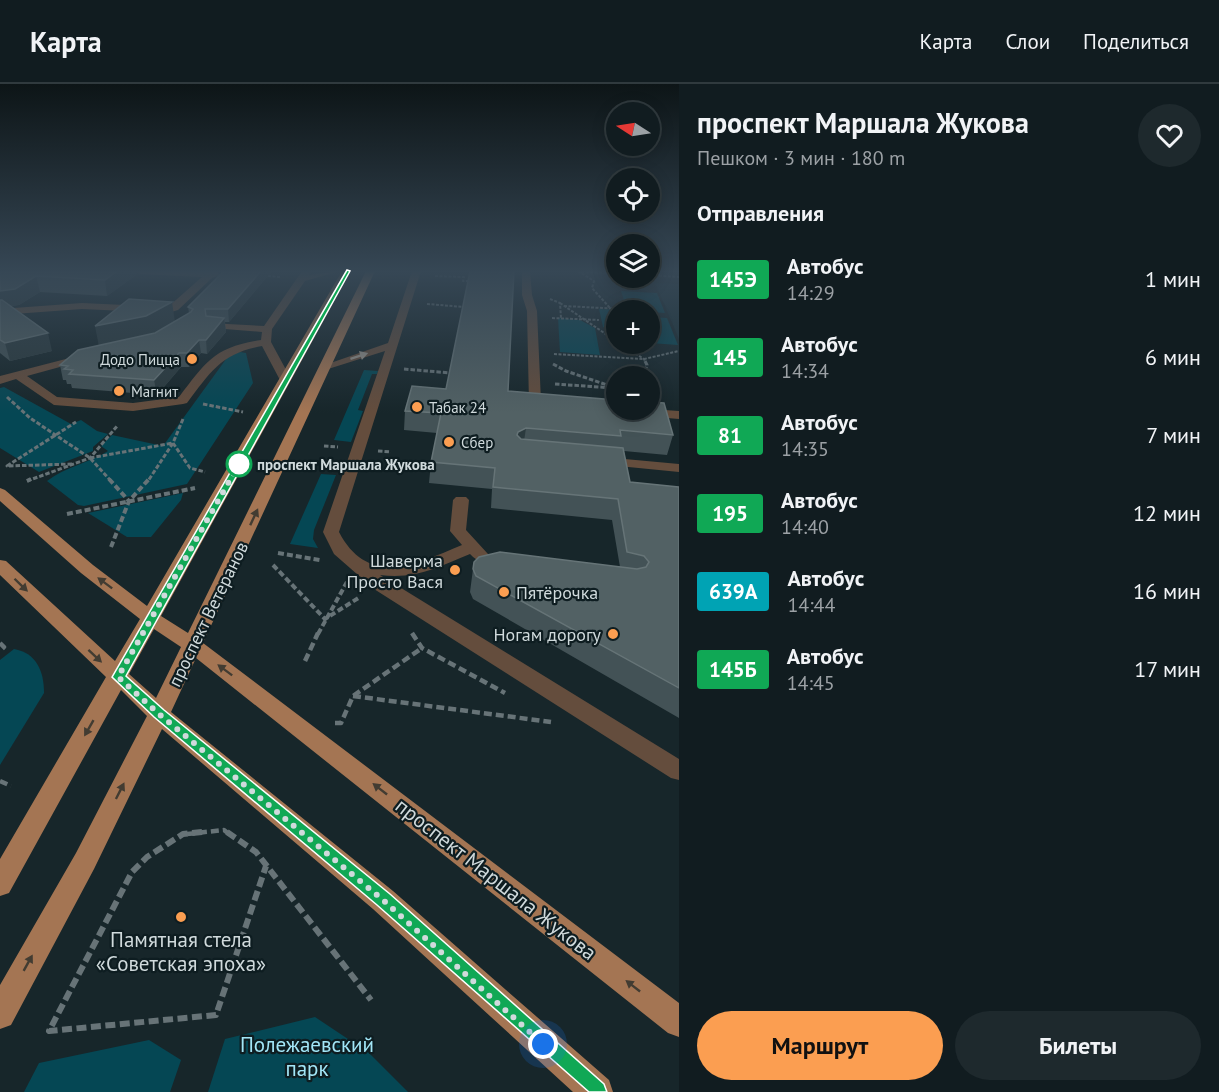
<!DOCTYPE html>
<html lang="ru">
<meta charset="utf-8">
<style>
body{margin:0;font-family:"PT Sans",sans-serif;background:#1e292d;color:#f1f3f6;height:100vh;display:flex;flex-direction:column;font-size:22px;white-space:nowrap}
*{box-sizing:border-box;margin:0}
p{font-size:20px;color:#9ca1a5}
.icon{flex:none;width:33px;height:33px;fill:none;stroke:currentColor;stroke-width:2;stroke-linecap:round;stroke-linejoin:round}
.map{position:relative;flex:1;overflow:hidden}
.sheet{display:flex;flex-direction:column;background:#111c20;width:540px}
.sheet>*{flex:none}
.badge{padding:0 12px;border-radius:4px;font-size:21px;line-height:39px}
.needle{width:39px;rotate:282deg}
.tools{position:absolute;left:606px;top:18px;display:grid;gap:12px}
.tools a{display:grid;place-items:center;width:54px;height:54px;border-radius:50%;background:#111c20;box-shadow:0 3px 15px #0003,0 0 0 2px #303a3e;font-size:30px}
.you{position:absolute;width:30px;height:30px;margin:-15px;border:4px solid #fff;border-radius:50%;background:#1a73e8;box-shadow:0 0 0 9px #1a73e833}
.map>.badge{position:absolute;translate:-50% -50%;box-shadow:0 0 0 3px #fff}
h2{padding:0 18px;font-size:22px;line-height:54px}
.round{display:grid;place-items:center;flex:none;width:63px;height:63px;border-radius:32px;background:#1e292d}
.headline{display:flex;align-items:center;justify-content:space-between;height:102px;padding:0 18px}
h1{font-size:28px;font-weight:800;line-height:45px}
.button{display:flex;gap:12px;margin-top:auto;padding:12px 18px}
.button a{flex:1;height:69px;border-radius:36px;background:#fb9e51;color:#111;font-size:24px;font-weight:800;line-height:69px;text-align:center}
.button a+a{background:#1e292d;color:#f1f3f6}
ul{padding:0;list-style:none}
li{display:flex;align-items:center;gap:18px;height:78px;padding:0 18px}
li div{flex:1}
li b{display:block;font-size:22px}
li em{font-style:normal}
li .badge{min-width:66px;font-weight:700;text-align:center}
header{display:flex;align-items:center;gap:36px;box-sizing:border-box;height:84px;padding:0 30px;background:#111c20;border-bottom:2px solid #303a3e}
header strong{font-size:28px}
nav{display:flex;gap:33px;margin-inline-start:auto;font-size:21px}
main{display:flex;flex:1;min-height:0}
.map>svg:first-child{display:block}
</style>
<header>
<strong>Карта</strong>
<nav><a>Карта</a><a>Слои</a><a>Поделиться</a></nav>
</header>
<main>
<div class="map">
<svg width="679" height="1008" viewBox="0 0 679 1008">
<rect width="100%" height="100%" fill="#17262a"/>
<polygon fill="#193036" points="655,199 679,200 679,255 656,201"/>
<g fill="#054754">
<polygon points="621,207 657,209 665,229 627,226"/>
<polygon points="599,225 624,226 616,226 616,249 603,243"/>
<polygon points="650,233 667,234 678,261 650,259"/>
<polygon points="558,234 580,236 595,244 600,271 560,268"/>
<path d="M240,268L246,269L253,299L187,400L84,422L78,421L47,397C65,383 89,379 108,367L101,362L112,351L163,362L229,271Z"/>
<polygon points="364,286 378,287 377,290 372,290 358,326 363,327 351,358 334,356"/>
<polygon points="4,303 71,340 81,336 97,347 108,350 93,363 93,367 39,388 0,364 0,304"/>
<polygon points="321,390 336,391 314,446 313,455 318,464 290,460"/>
<polygon points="183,409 181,416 151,453 127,453 88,429"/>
<path d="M14,565C37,569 44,588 44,609L0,681V576Z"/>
<polygon points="315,933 369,969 408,1008 208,1008 225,955"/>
<polygon points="149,956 181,976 170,1008 24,1008 39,979"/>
</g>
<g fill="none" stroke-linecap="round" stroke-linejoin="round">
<g stroke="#677377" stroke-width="2" stroke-dasharray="3 1.5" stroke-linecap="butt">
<polyline points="578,187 594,197 592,204 610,224"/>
<polyline points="581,188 616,189"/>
<polyline points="650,191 679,193"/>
<polyline points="268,192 281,193"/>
<polyline points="435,192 464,193 463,197 469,197"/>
<polyline points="550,215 560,219 561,234"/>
<polyline points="560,219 616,257"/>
<polyline points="427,220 464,223"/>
<polyline points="564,222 622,225"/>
<polyline points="552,234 599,236"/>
<polyline points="620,260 644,275 646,279"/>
<polyline points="554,270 644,275 679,267"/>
</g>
<g stroke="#677377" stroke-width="3" stroke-dasharray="4.5 2" stroke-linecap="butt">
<polyline points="645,277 647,281 645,288 648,292"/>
<polyline points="553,280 566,287 616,304"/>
<polyline points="404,285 451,289"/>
<polyline points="633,292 645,288"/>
<polyline points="650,297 658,310"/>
<polyline points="555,300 614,304 616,301"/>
<polyline points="608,303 610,315 616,315"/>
<polyline points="7,313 30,334 90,374 111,397"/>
<polyline points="203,320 243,328"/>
<polyline points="183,335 173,359 190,384 205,388"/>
<polyline points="324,362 338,363"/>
<polyline points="378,367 391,368"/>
<polyline points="90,374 173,359 148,397"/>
<polyline points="72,380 7,382 76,338"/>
<polyline points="27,397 90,374 118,341"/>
</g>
<g stroke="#677377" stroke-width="4" stroke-dasharray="6 3" stroke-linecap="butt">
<polyline points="109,395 129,417"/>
<polyline points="27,397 31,395"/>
<polyline points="67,430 195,404"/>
<polyline points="111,463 129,417 149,395"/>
<polyline points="278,469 320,476"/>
<polyline points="273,481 325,535 360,513"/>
<polyline points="318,550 347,498"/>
</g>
<g stroke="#677377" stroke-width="4.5" stroke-dasharray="8 4" stroke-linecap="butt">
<polyline points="412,549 422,564 505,609"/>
<polyline points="0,559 4,563 0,567"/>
<polyline points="305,577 318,549"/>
<polyline points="353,612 551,638"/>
<polyline points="335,639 341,639 353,612 422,564"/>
<polyline points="0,697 11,702"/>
<polyline points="187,750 224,746 229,750"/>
</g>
<g stroke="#677377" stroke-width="6" stroke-dasharray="10 4.5" stroke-linecap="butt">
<polyline points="202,748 183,750 147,773 132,788 49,947 216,931 266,782"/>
<polyline points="227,748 256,768 371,916"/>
</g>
<g fill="#644d3d" fill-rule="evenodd">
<polygon points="135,187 218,187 219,191 212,194 178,226 168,229 82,225 0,231 0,225 82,219 168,223 202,193 139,190"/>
<path d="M302,187H311L309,191L340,187L305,197L272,245L271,258L291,295L289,298H281L262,262C222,269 211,287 187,319L183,320L133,327L54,321L16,295L0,300V292L85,270L89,271V275L27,292L57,313L133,319L179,313C206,278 214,263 261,256L262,248L212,244L208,243V239L264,242Z"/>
<path d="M412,187H421L339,448C368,504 417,480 462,461L450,447L453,416L456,413H466L469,416L466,446L488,470L512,473L515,477L512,481C498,484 480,481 470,470C439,483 414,496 380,491L679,675V696L671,694L374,505L334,470L323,448L385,267L325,286L319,283L388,259Z"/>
<polygon points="522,187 530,187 532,211 537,227 541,317 551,318 553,321 547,325 531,323 529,320 527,227 522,211"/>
<polygon points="650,325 679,327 679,335 643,332 637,328 638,326"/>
<polygon points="603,373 679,380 679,388 598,380 596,377 598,374"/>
</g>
<path fill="#a47553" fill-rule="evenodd" d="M342,187H351L161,532L188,549L366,187H375L203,559L679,919V953L668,949L196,574L171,628L393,807L609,996L613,1008H573L373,825L162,645L94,785L11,941L0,945V901L76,769L147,632L121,606L9,809L0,812V775L106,593L0,491V476L6,477L115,577L140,535L81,489L0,417V404L5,406L93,481L147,522ZM154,545L181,563L156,614L129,590Z"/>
</g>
<g fill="#435256">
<polygon points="0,187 136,187 136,191 107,212 40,208 19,221 10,222 52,267 10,277 0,269"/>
<polygon points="224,187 272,187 229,238 225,238 226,248 207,270 201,269 189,283 181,283 157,311 72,304 71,300 67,300 66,296 63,296 60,281 99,261 175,238 189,229 188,223"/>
<polygon points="446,305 508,307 673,351 667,371 624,367 630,398 679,403 679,634 473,515 470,508 473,485 620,483 612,436 491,424 492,405 429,399 431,378 437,349 404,346 405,327"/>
</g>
<g fill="#2b3a3e">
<polygon points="117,187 136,187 136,191 107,212 105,196"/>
<polygon points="261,187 272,187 229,238 228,225"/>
<polygon points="36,192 40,208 19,221 0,223 0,207"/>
<polygon points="172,218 175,238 149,253 99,263 95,242"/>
<polygon points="224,234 226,248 207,270 206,256"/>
<polygon points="48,249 52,267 10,277 5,259"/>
<polygon points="199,256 201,269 189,283 187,269"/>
<polygon points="179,269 181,283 157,311 154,296"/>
<polygon points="526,344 523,364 515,368 518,348"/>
</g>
<g fill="#526164" stroke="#667477" stroke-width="1.5">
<polygon points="0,187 117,187 105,196 36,192 15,205 0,207"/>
<polygon points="224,187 261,187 228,225 205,225 206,232 224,234 206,256 199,256 187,269 179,269 154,296 69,290 73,286 64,285 68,282 60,281 78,266 155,249 191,228 193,225 188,223"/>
<polygon points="470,187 514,187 508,307 616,316 616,326 650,326 650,318 664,319 673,351 620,346 621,352 526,344 518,348 517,351 521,355 623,364 630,398 679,403 679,604 476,492 473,485 474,478 479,473 500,468 637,485 646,483 649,478 644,472 627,468 618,415 493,403 495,384 431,378 441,329 405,327 412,302 446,305"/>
<polygon points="129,215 172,218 146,232 95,242"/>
<polygon points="0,216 2,216 48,249 5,259 0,256"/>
</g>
<defs><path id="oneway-solid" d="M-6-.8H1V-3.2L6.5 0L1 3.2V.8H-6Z" transform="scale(1.5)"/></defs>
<use fill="#9a948c" href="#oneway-solid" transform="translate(359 272) rotate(-18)"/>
<g fill="#423c32">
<use href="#oneway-solid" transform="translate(254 433) rotate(-65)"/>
<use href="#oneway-solid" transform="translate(105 499) rotate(-143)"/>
<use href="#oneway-solid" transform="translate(21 501) rotate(44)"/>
<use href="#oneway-solid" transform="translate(95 572) rotate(43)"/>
<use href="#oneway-solid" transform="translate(225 586) rotate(-143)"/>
<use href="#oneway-solid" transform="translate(89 644) rotate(120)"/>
<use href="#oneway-solid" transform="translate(380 705) rotate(-142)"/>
<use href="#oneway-solid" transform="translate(120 707) rotate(-63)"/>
<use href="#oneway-solid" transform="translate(28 879) rotate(-61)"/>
<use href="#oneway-solid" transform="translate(633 902) rotate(-142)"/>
</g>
<linearGradient id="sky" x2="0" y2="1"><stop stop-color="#0d1517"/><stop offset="0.57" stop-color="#364755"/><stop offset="1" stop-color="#364755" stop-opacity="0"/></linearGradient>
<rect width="679" height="329" fill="url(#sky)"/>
<polygon fill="#10a855" stroke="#fff" stroke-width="1.5" points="347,186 350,187 126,592 164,626 390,810 604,1000 607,1008 589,1008 377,821 154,633 112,593"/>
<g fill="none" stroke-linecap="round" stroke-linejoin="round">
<polyline stroke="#d0dadc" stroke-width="6" stroke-dasharray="0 10.8" points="239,380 118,593 159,630 383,816 543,960"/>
</g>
<g fill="#fb9e51" stroke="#0e1d21" stroke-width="2">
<circle cx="192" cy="275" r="6"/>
<circle cx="119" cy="307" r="6"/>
<circle cx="417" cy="323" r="6"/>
<circle cx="449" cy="358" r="6"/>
<circle cx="455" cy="486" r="6"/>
<circle cx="504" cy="508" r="6"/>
<circle cx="613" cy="550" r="6"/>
<circle cx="181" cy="833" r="6"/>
</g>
<circle fill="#fff" stroke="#10a855" stroke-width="3" cx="239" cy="380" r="12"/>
<g text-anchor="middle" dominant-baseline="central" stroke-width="4.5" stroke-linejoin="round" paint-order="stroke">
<g font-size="15" fill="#d0dadc" stroke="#0e1d21" text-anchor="start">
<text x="180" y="275" text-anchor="end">Додо Пицца</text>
<text x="131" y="307">Магнит</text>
<text x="429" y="323">Табак 24</text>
<text x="461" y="358">Сбер</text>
</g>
<g font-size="15" font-weight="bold" fill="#d0dadc" stroke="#0e1d21" text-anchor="start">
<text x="257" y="380">проспект Маршала Жукова</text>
</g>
<g font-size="18" fill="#d0dadc" stroke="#0e1d21" text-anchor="end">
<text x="443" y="476">Шаверма<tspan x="443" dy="21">Просто Вася</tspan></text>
<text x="516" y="508" text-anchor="start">Пятёрочка</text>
<text x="601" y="550">Ногам дорогу</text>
</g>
<g font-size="18" fill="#d0dadc" stroke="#0e1d21">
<text transform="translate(208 530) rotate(-64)">проспект Ветеранов</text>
</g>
<g font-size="21" fill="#d0dadc" stroke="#0e1d21">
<text transform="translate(496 795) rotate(38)">проспект Маршала Жукова</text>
</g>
<g font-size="21" fill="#d0dadc" stroke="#0e1d21">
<text x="181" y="855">Памятная стела<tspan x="181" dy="24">«Советская эпоха»</tspan></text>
</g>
<g font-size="21" fill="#a2e6f7" stroke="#0e1d21">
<text x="307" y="960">Полежаевский<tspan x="307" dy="24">парк</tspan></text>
</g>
</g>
</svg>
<div class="tools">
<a><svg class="needle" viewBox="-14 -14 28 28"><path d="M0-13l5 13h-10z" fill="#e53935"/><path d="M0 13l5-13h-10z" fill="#9ca1a5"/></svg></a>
<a><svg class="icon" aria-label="locate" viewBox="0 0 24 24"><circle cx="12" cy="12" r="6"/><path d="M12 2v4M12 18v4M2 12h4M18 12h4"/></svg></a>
<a><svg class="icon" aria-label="layers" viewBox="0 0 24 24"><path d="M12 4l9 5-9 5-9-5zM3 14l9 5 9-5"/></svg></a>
<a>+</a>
<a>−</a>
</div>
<div class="you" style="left:543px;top:960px"></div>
</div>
<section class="sheet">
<div class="headline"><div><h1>проспект Маршала Жукова</h1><p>Пешком · 3 мин · 180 m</p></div><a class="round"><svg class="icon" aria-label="heart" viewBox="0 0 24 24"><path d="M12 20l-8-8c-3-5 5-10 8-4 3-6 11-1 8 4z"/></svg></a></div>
<h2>Отправления</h2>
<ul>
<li><span class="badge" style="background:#10a855;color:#fff">145Э</span><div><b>Автобус</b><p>14:29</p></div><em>1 мин</em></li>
<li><span class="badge" style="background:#10a855;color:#fff">145</span><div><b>Автобус</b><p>14:34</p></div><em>6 мин</em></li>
<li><span class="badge" style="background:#10a855;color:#fff">81</span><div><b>Автобус</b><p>14:35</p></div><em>7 мин</em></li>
<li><span class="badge" style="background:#10a855;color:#fff">195</span><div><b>Автобус</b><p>14:40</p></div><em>12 мин</em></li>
<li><span class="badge" style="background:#00a3b4;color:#fff">639А</span><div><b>Автобус</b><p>14:44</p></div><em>16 мин</em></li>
<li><span class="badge" style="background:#10a855;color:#fff">145Б</span><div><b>Автобус</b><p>14:45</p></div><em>17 мин</em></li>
</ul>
<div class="button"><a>Маршрут</a><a>Билеты</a></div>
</section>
</main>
